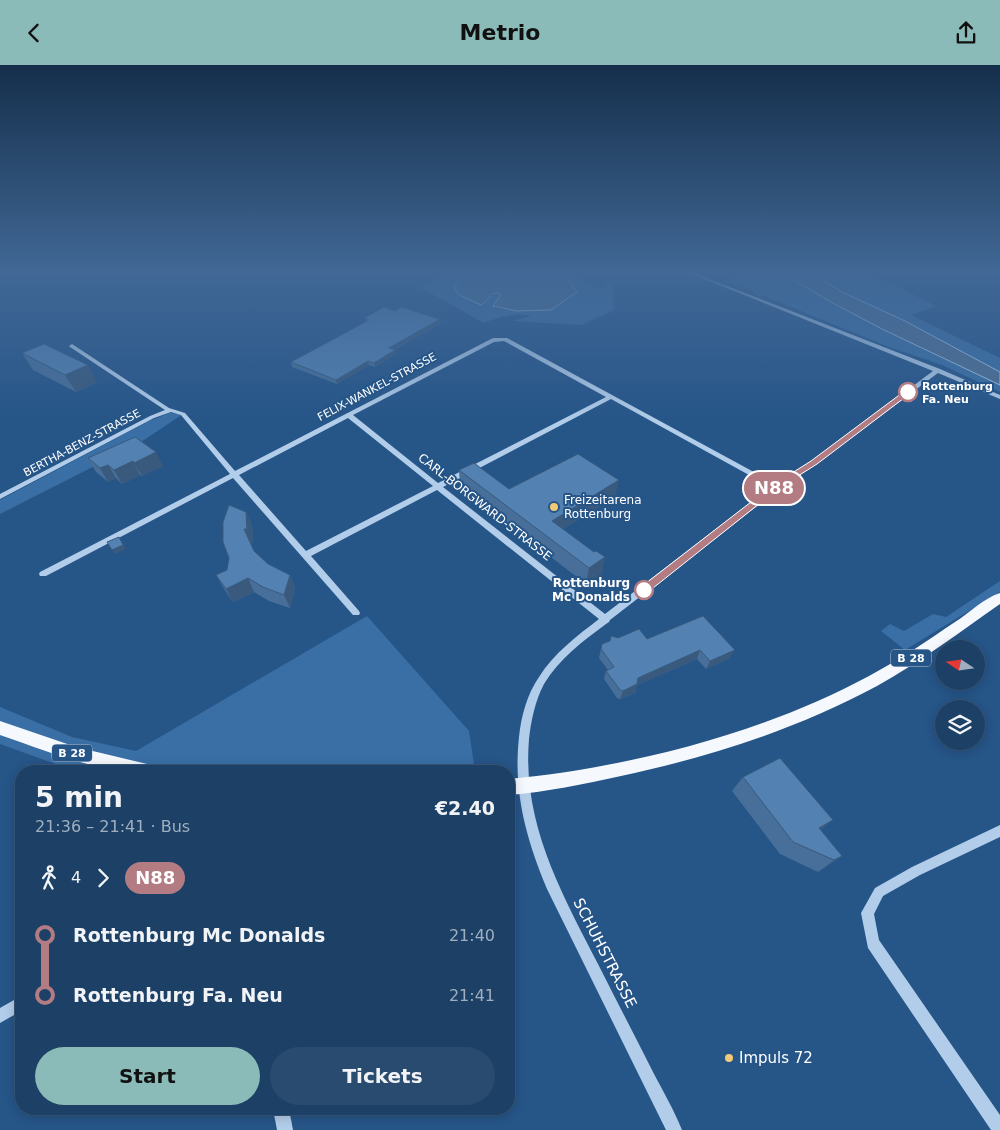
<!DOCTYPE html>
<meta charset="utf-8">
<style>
body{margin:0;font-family:"DejaVu Sans",sans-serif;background:#294b6f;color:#f1f3f6;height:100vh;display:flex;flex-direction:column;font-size:19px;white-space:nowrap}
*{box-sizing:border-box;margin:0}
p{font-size:16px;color:#a0afbf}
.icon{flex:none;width:28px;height:28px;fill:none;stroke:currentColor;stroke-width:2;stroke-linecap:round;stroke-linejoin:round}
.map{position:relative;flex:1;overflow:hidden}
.panel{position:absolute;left:15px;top:700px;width:500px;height:350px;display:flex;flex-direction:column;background:#1c4066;border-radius:20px;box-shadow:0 2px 12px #0003,0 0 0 1px #3a597a}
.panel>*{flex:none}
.badge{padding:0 10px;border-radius:16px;font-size:18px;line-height:32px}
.needle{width:32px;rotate:283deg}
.tools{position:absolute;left:935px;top:575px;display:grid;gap:10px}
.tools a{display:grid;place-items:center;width:50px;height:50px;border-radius:50%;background:#1c4066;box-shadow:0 2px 12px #0003,0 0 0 1px #3a597a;font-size:25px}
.map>.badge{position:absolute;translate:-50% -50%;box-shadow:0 0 0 2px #fff}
.legs{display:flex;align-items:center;gap:8px;height:55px;padding:0 20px;font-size:16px}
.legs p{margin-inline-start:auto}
.head{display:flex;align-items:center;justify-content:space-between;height:85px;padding:0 20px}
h1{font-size:28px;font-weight:800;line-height:38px}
.cta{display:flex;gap:10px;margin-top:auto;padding:10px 20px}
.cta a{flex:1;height:58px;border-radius:30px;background:#8bbbb9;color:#111;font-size:20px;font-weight:800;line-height:58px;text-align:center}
.cta a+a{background:#294b6f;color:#f1f3f6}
ul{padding:0 20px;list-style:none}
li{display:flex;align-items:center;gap:18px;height:60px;font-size:19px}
li i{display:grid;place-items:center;width:8px;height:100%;margin:0 6px;background:currentColor}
li i::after{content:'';width:12px;height:12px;margin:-6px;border:4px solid;border-radius:50%;background:#1c4066}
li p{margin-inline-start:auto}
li:first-child i{background:linear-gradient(#0000 50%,currentColor 0)}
li:last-child i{background:linear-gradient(currentColor 50%,#0000 0)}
header{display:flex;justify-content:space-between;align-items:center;height:65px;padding:0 20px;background:#8bbbb9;color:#111;font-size:22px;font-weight:800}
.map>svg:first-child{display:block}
</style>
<header><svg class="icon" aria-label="back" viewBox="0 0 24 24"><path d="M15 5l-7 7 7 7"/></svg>Metrio<svg class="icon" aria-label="share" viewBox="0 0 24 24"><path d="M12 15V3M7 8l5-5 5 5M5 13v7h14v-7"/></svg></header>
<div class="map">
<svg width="1000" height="1065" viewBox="0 0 1000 1065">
<rect width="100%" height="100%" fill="#265588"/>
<g fill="#3a6fa5">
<path d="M447,208H473L456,218L457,229H461L459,230L481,240C489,236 491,225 501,230L495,243C536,252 540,239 570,217L558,208H563L601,223L612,215L614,245L581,260L512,256L531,251C515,247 499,252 484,258L420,222Z"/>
<polygon points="745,208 782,208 829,236 882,264 1000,320 1000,327 942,300 889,282 764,231 760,232 751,225 724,217"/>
<polygon points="811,208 859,208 892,219 936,241 911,250 1000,293 1000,307 905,256 842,227"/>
<polygon points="170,348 183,349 138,379 0,449 0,435 149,356"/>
<polygon points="1000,516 1000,527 905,585 881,566 890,559 904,566 933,549 946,552"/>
<polygon points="367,551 469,666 475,706 75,706 0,679 0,642 72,672 136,686"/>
</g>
<g fill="#4e6f93" stroke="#a6c8ea">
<path d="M473,208H558L570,217L577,227L551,245L516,246L493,241L501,230C491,224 489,236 481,240L459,230L454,223L456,218Z"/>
<polygon points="782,208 811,208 842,227 905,256 1000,307 1000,320 882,264 829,236"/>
</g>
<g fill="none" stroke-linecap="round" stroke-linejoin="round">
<g fill="#b2cde9" fill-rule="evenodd">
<path d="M689,208H694L940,304L1000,330V334L938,308L816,399L779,424L610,555L609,557L606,559C583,576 559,594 544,619C535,636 531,656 529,674C522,758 561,827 598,899C616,935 635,971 653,1007C663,1026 674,1045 682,1065H666L547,824C526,773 513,727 519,672C521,652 527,629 539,612C554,588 577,571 599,554L437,425L311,491L359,546L360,548L359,550H353L233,413L46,511H40L39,509L40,507L230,409L181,350L171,347L154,353L0,434V429L150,351L165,345L70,282L69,281L72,279L169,343L185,348L235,406L493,273H507L776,419L812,397L933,306ZM504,276L606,332L438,418L353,350L494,277ZM611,334L771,422L605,549L443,422ZM348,353L433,421L306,486L239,410Z"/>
<polygon points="1000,760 1000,772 920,810 883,831 874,849 879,875 1000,1050 1000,1065 991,1065 868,883 861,848 875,823 912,802"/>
<polygon points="21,931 21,946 0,958 0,943"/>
<polygon points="273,1044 289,1044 293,1065 277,1065"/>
</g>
<g fill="#f5f9fe" fill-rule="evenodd">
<path d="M1000,528V539C960,567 920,597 877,621C797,664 710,692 621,711C584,719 546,727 509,730V714C627,703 764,668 869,611C899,595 927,576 955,557C969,548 984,533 1000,528Z"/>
<path d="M0,656L76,682L147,699L153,701L155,706C101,710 50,687 0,670Z"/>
</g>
</g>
<g fill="#476f99">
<polygon points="395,246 440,254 441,258 394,285 396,289 375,302 369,300 337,319 292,302 291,297 365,257 364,253"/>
<polygon points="22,288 97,317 76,327 33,305"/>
<polygon points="135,372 163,401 142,411 140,410 122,419 116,413 108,417 96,407 88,393"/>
<polygon points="459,405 509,424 615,432 563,464 602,509 586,519 460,422"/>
<polygon points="246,447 252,460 253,477 250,478 254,486 268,499 290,510 295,523 290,543 269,536 254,527 233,537 224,524 216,510 227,505"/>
<polygon points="703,551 730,593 706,604 697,594 637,620 635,628 620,634 617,633 604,614 606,606 608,605 599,593 602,579 618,573 647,574"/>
<polygon points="743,712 821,765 842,791 818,807 780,789 732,726"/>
</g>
<g fill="#395a7d">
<polygon points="440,254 441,258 389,287 389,283"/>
<polygon points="395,285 396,289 375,302 374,298"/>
<polygon points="368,296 369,300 337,319 336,315"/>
<polygon points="88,300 97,317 76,327 65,310"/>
<polygon points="156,387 163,401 142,411 134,398"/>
<polygon points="133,396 140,410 122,419 114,405"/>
<polygon points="108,400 116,413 108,417 100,403"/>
<polygon points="619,415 615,432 550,472 552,456"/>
<polygon points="246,447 252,460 253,477 250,478 244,464"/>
<polygon points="119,472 126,484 115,489 112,485"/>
<polygon points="605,492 602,509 586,519 589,503"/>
<polygon points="290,510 295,523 290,543 284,530"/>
<polygon points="248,513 254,527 233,537 226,524"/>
<polygon points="700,585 697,594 637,620 635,628 620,634 623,626 638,613"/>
<polygon points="735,585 730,593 706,604 710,596"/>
<polygon points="833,755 817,768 819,763"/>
<polygon points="842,791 825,802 818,807 834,795"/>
</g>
<g fill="#5281b2" stroke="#395a7d">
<polygon points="384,242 395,246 401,242 440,254 389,283 395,285 374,298 368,296 336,315 291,297 369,255 364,253"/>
<polygon points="44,279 88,300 65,310 22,288"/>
<polygon points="135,372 156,387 134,398 133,396 114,405 108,400 100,403 88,393"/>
<polygon points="578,389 619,415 552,456 594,487 596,486 605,492 589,503 459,405 474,398 509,424"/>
<polygon points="229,440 246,447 247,464 244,464 254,486 268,499 290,510 284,530 263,522 248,513 226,524 216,510 227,505 229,493 223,477 223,457"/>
<polygon points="119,472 123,480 112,485 107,477"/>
<polygon points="703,551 735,585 710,596 700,585 638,613 637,619 623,626 620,625 606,606 614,602 601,584 602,579 610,576 611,571 618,573 639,564 647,574"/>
<polygon points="780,693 833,755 819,763 842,791 834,795 793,777 743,712"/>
</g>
<linearGradient id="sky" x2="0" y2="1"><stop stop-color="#152f4b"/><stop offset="0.58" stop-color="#416896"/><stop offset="1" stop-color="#416896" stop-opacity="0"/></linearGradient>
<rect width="1000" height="357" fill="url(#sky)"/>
<polygon fill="#b37b82" stroke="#fff" points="906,325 912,327 817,399 779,423 648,527 641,527 641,522 773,420 811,396"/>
<g fill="#fff" stroke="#b37b82" stroke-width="2.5">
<circle cx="908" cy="327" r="9"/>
<circle cx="644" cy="525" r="9"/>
</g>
<g fill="#f2c976" stroke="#265588" stroke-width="2">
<circle cx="554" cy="442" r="5"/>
<circle cx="729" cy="993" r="5"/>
</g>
<g text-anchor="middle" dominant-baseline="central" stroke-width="4" stroke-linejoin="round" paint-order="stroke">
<g font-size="11" font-weight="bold" fill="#fff" stroke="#265588" text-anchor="start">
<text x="922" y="321">Rottenburg<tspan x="922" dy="13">Fa. Neu</tspan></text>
</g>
<g font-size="11" fill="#fff" stroke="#265588">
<text transform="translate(377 322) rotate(-28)">FELIX-WANKEL-STRASSE</text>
<text transform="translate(82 378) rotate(-28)">BERTHA-BENZ-STRASSE</text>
</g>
<g fill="#265588" stroke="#beccdb" stroke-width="1">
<rect x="891" y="584.5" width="40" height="17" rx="4"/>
<rect x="52" y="679.5" width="40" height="17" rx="4"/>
</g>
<g font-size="11" font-weight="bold" fill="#fff">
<text x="911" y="593">B 28</text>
<text x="72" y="688">B 28</text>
</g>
<g font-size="12" fill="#fff" stroke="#265588" text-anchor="start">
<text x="564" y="435">Freizeitarena<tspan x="564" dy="14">Rottenburg</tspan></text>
</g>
<g font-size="12" fill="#fff" stroke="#265588">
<text transform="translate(485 442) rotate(38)">CARL-BORGWARD-STRASSE</text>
</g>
<g font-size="12" font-weight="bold" fill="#fff" stroke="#265588" text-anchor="end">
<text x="630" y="518">Rottenburg<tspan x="630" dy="14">Mc Donalds</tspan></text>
</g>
<g font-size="15" fill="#fff" stroke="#265588">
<text transform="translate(605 888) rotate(63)">SCHUHSTRASSE</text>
</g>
<g font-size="15" fill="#fff" stroke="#265588" text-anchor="start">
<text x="739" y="993">Impuls 72</text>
</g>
</g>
</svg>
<div class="tools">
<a><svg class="needle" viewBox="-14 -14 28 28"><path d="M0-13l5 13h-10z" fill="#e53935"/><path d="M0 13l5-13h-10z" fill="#a0afbf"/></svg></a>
<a><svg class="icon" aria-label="layers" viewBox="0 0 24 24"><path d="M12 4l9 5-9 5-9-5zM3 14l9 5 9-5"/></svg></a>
</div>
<b class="badge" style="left:774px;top:423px;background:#b37b82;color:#fff">N88</b>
<section class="panel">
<div class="head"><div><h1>5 min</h1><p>21:36 – 21:41 · Bus</p></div><b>€2.40</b></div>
<div class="legs"><svg class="icon" aria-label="walk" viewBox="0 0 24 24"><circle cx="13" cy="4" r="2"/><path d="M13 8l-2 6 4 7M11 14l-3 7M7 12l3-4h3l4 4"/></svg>4<svg class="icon" aria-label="forward" viewBox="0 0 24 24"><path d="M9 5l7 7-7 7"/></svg><b class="badge" style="background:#b37b82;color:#fff">N88</b></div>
<ul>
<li><i style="color:#b37b82"></i><b>Rottenburg Mc Donalds</b><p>21:40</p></li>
<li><i style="color:#b37b82"></i><b>Rottenburg Fa. Neu</b><p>21:41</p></li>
</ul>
<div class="cta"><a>Start</a><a>Tickets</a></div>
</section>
</div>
